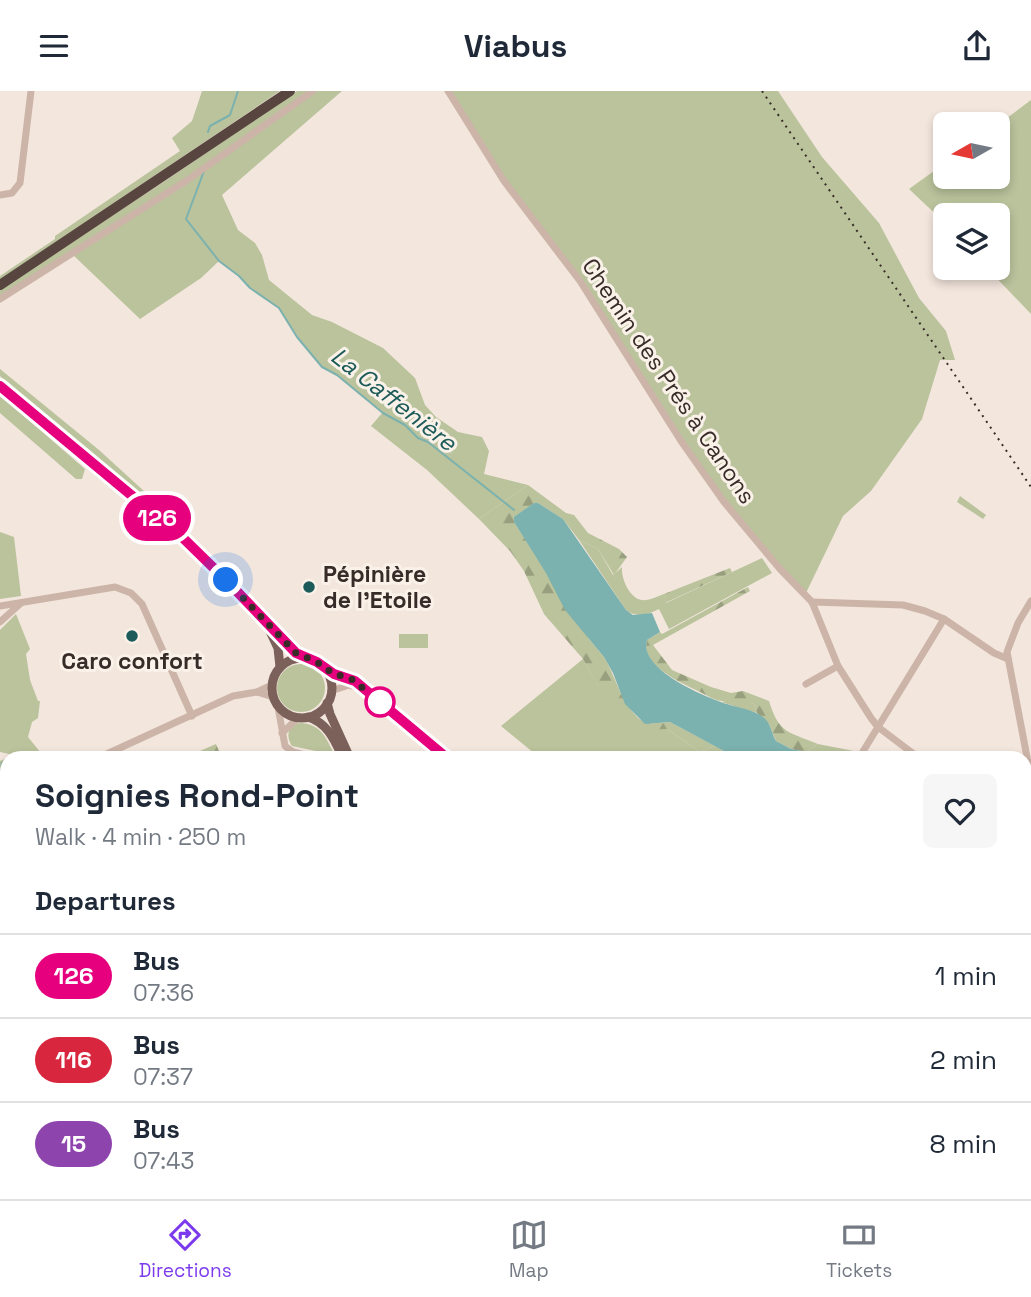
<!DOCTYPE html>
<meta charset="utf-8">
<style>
body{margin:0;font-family:"Space Grotesk",sans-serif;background:#f6f6f7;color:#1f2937;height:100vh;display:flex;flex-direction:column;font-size:26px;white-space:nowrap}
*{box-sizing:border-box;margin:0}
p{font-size:23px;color:#747a83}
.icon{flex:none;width:38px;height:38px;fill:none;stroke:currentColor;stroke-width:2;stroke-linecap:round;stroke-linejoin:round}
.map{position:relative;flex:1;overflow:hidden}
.sheet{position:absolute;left:0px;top:660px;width:1032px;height:450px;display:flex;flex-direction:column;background:#fff;border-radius:21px 21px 0 0;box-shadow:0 4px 10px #0003}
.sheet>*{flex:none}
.badge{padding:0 14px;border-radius:23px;font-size:24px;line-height:46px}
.needle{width:46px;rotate:261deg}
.tools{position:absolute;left:933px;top:21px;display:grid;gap:14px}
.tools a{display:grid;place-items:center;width:77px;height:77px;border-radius:10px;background:#fff;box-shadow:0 4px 10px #0003;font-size:35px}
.you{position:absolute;width:35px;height:35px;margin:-18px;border:5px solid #fff;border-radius:50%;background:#1a73e8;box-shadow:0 0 0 10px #1a73e833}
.map>.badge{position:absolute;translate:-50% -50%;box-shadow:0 0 0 4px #fff}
h2{padding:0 35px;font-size:26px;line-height:63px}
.round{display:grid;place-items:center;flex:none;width:74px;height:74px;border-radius:10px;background:#f6f6f7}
.head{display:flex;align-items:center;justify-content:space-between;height:119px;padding:0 35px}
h1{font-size:33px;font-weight:600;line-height:52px}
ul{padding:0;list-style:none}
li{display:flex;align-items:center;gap:21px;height:84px;padding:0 35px;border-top:2px solid #e0e1e3}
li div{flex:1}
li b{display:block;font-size:26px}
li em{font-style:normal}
li .badge{min-width:77px;font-weight:700;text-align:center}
header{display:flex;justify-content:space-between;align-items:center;height:91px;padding:0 35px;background:#fff;font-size:32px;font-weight:600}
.dock{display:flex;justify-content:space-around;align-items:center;height:98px;border-top:2px solid #e0e1e3;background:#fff;font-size:19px;color:#747a83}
.dock a{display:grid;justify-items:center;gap:4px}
.dock .on{color:#7c3aed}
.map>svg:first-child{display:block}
</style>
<header><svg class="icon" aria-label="menu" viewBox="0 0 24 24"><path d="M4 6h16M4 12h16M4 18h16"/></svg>Viabus<svg class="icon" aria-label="share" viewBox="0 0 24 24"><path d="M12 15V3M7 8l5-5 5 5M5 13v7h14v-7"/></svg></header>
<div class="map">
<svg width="1031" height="1108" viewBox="0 0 1031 1108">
<defs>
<pattern id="forest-firs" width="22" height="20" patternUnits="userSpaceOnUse" patternTransform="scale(1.75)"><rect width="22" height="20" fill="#bac39c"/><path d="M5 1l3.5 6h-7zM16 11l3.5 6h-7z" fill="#989f7f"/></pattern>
<pattern id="cemetery-stones" width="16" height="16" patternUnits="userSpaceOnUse" patternTransform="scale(1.75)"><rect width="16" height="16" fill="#bac39c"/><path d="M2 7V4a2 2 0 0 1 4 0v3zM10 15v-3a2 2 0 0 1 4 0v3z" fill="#989f7f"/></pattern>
</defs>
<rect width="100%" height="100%" fill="#f3e6dd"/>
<g fill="#bac39c">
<polygon points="202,0 280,0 0,189 0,185 55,148 55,145 180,60 172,47 192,30"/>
<polygon points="297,0 310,0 185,88 0,205 0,198 165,90"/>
<polygon points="317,0 342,0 222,104 238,139 255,152 262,164 269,189 312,224 332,231 383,257 415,287 425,314 436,326 458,341 482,346 489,360 484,383 528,394 479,428 427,379 371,335 383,321 337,284 322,276 298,246 279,217 250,197 239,185 219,170 201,187 140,228 72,163"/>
<polygon points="451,0 778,0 822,66 879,132 919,207 946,240 955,269 940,269 922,328 871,400 843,425 805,504 726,410 681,345 581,190 504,87"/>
<polygon points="1031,9 1031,223 987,177 998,177 998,124 945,124 945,132 909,98 945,72 945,86 998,86 998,34"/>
<polygon points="0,278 99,359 168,422 166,424 20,303 0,285"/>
<polygon points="0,304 85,378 82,388 76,388 0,322"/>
<polygon points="0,441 14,446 21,505 0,508"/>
<path d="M579,449L598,458L613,484L622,476C621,487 629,507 642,509C649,510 658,505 664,503L666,512L762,467L772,482L669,538L659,518C648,524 636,527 626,519Z"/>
<polygon points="16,523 30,558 26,563 30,589 38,610 40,610 38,627 32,631 28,646 45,667 28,667 0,661 0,539"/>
<rect x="399" y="543" width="29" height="14"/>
<polygon points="583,568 612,619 667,638 700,661 715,655 737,667 540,667 501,635"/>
<circle cx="301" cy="597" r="24"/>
<polygon points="741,607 754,613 757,622 721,611"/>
<path d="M299,632C322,632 327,649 336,667H328L316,660L292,655C286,645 287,636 299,632Z"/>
<polygon points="818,653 859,661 855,667 838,667 806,661"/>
<polygon points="7,667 7,849 0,850 0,670"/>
<polygon points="0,881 7,889 7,924 0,910"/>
<polygon points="7,1019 7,1100 0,1079 0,1021"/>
<polygon points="271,1103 305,1103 307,1108 273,1108"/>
</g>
<g fill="url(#forest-firs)">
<path d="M528,394L566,422L574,424L588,442L619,458L627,466L614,484L598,458L579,449L563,428L538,412H534L514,427V431L589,548L604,566C619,592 620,613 645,633L670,631L715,655L700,661L667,638L637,639L612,620L583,568L544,523L524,480L510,460L479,428Z"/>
<polygon points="960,405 986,424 983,428 957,411"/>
<polygon points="730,477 732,481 665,512 664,503"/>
<path d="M748,496L750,500L653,554L672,579L711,596L731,602L743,600L769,610C779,643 789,641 818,653L806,661L791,658L776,650L769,633L757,622L754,613C739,607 737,611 722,610C716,610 708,605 702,602C684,593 639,575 647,549L660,541L662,543Z"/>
<polygon points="216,653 222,667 204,667 200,660"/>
<polygon points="1026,817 1031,817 1031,861 1026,854"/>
<polygon points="1026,881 1031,882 1031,917 1026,928"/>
</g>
<polygon fill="url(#cemetery-stones)" points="730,1102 734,1108 563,1108 561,1103"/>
<g fill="#7bb1ae">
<path d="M534,412H538L563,428L626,519L633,524L652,522L660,541L647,549C638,578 705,606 727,613C739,617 752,618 763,626C771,632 771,641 776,650L791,658L838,667H737L670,631L645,633L625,613L613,582L604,566L565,519L546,482L514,431V426Z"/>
<polygon points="1,671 7,673 7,719 0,720"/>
<polygon points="7,729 7,843 5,844 0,841 0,734"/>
</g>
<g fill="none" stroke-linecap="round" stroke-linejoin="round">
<g stroke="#7bb1ae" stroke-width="2">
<polyline points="208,41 210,35 230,24 238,0"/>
<polyline points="204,80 186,128 219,170 239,185 250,197 279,217 297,246 322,276 337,284 383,322 405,334 418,347 428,351 514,419"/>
<polyline points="1026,774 1031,776"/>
</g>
<g stroke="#ccb4a8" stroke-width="7">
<polyline points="448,0 504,90 580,190 681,350 724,411 780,478 812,511 838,575 871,627 878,636 919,667"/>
<polyline points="0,104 12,102 20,92 31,0"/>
<polyline points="0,208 186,90 313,0"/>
<polyline points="1031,510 1018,532 1007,561 1031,687"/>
<polyline points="812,511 903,514 925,520 944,528 994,562 1008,568"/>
<polyline points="0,515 115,496 131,502 142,513 192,625"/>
<polyline points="0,531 20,513"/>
<polyline points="325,579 355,590 447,667"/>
<polyline points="806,593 838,575"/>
<polyline points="331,600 349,594 360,598"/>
<polyline points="257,601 273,606"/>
<polyline points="278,616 285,655 293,661 316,667"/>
<polyline points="282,642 298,627"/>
<polyline points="98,667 233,605 257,601 272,594"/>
<polyline points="859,667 944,528"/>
<polyline points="1026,747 1031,752"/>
<polyline points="0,920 7,934"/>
<polyline points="1026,934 1031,923"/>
<polyline points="0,1016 7,1014"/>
<polyline points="1026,1017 1031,1014"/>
<polyline points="0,1100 3,1108"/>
<polyline points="964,1102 970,1108"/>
<polyline points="398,1108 405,1102"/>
<polyline points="1011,1108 1012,1102"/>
</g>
<g stroke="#7b6159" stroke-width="9">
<polyline points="0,295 184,448 226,489 266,533 296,562 304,567"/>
<polyline points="270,540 278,557 280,576"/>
<circle cx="302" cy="597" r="30"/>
<polyline points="327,612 330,623 350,667"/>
<path d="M308,626C328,632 335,650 343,667"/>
<polyline points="537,1102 540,1108"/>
</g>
<polyline stroke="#59453f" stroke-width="10" points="0,194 290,0"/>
<polyline stroke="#382c28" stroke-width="2" stroke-dasharray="2 5" stroke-linecap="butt" points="762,0 1031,396"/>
</g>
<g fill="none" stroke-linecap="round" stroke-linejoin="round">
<defs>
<polyline id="line" points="0,295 184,448 226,489 296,562 317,571 334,583 355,590 447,667"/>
</defs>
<use href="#line" stroke="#fff" stroke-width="16"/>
<use href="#line" stroke="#e6007e" stroke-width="10"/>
<polyline stroke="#382c28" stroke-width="7" stroke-dasharray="0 12.6" points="226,489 296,562 317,571 334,583 350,587 382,612 380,611"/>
</g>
<g fill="#1c5b59" stroke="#faf1e9" stroke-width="2.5">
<circle cx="309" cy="496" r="7"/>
<circle cx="132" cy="545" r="7"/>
</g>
<circle fill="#fff" stroke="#e6007e" stroke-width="3.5" cx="380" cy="611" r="14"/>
<g text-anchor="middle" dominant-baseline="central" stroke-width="6" stroke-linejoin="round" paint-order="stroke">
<g font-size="23" fill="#382c28" stroke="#faf1e9">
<text transform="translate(669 290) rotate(56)">Chemin des Prés à Canons</text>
</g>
<g font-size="23" font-weight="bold" fill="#382c28" stroke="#faf1e9" text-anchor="start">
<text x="323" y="483">Pépinière<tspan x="323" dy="26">de l'Etoile</tspan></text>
<text x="132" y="570" text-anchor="middle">Caro confort</text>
</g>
<g font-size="24" font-style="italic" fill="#1c5b59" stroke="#faf1e9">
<text transform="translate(394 308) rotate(38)">La Caffenière</text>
</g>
</g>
</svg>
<div class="tools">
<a><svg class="needle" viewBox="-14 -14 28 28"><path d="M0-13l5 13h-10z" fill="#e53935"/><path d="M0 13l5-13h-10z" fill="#747a83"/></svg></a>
<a><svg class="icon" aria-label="layers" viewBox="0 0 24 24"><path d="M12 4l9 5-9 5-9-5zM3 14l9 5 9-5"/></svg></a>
</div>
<div class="you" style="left:226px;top:489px"></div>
<b class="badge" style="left:157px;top:427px;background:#e6007e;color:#fff">126</b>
<section class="sheet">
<div class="head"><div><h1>Soignies Rond-Point</h1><p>Walk · 4 min · 250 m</p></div><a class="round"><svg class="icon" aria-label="heart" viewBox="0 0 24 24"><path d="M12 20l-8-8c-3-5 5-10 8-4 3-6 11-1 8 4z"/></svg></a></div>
<h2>Departures</h2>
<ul>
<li><span class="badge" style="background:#e6007e;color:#fff">126</span><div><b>Bus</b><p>07:36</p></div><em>1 min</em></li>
<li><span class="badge" style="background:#d7263d;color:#fff">116</span><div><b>Bus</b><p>07:37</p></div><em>2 min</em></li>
<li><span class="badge" style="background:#8e44ad;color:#fff">15</span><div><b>Bus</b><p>07:43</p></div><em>8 min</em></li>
</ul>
</section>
</div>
<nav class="dock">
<a class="on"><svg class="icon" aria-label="directions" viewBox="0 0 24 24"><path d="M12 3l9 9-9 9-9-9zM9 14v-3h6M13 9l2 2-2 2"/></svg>Directions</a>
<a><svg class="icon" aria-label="map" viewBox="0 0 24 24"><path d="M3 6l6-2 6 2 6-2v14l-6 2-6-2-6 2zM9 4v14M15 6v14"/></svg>Map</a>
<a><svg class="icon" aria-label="tickets" viewBox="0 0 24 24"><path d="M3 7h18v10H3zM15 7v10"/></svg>Tickets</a>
</nav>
